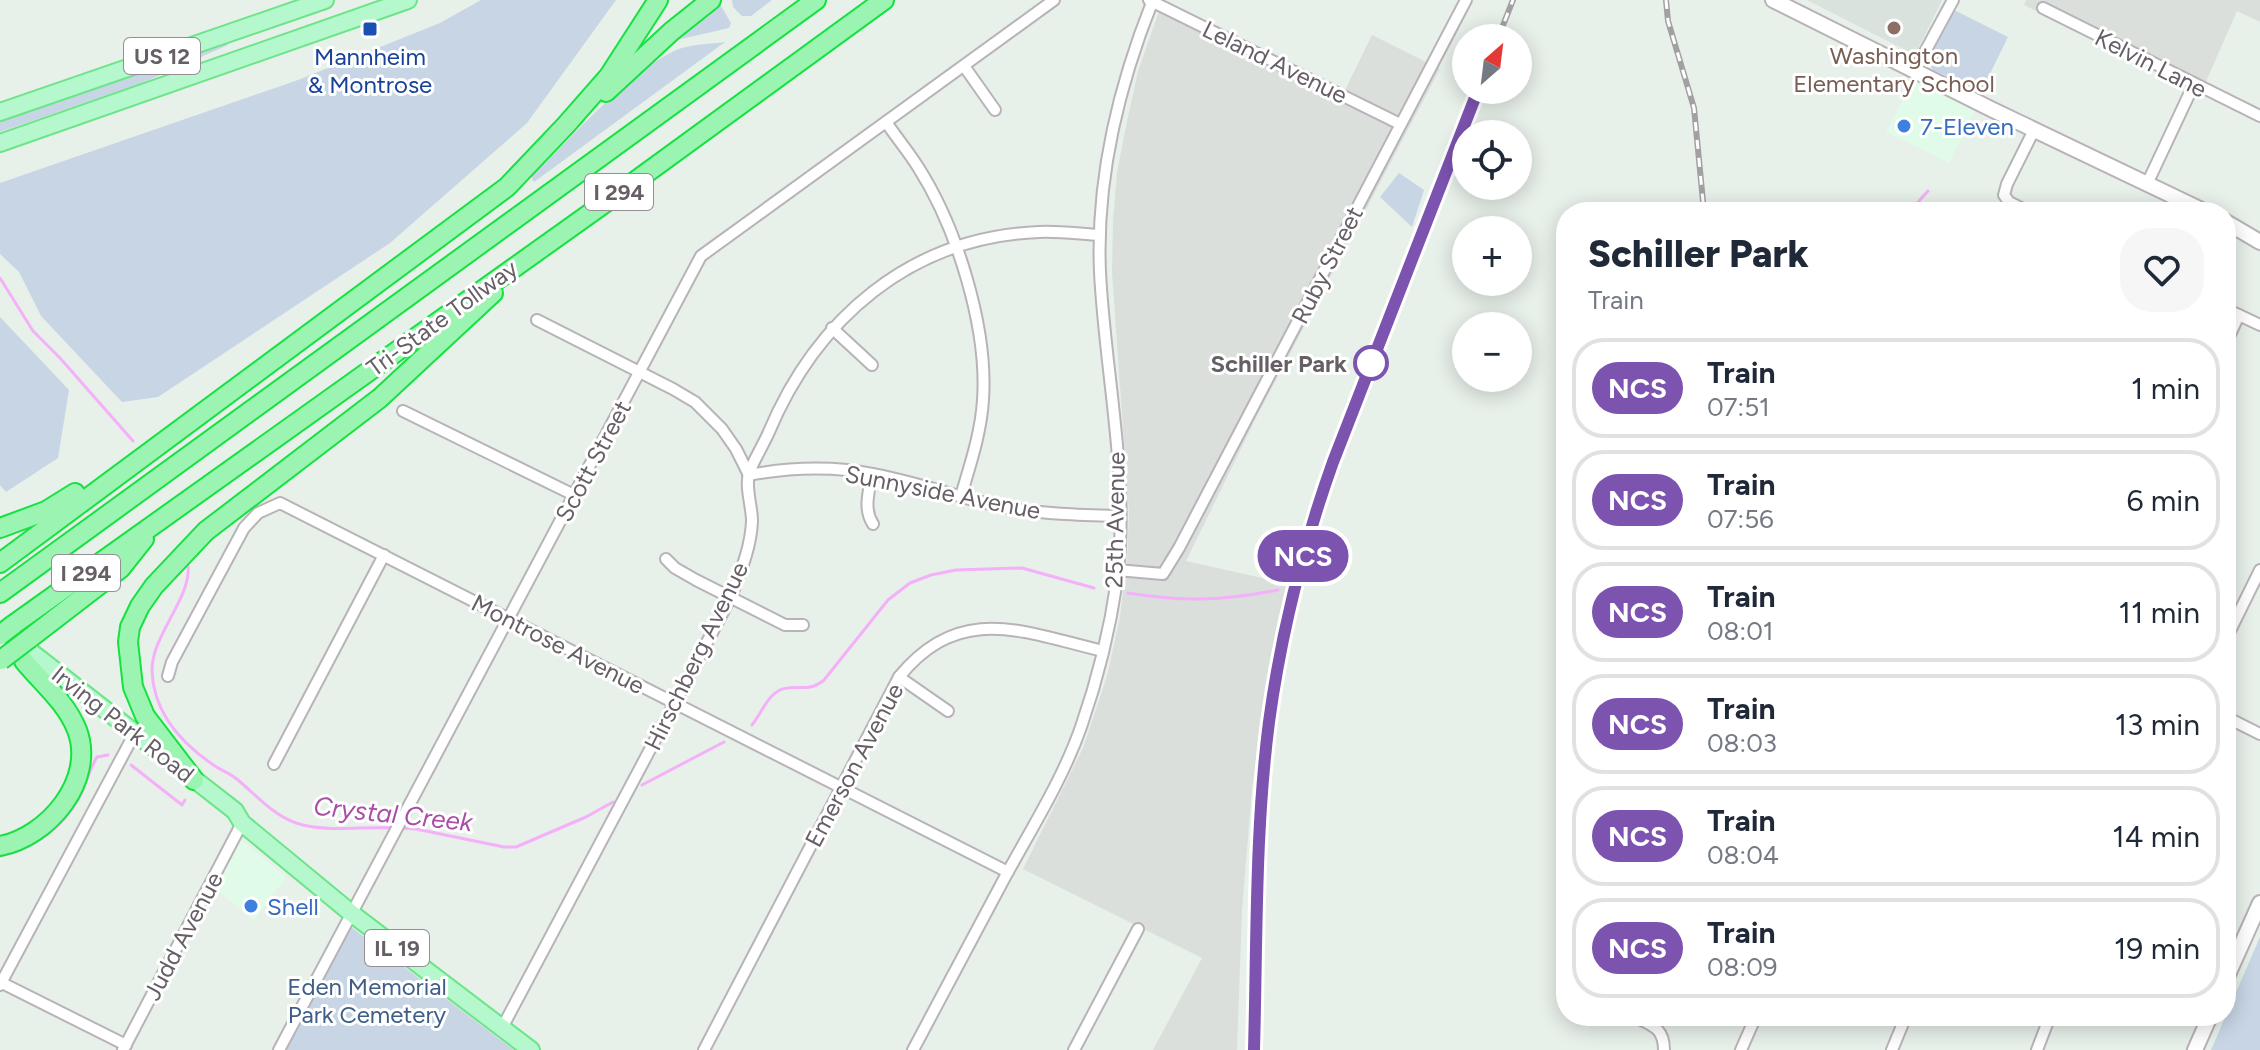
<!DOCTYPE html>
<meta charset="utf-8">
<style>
body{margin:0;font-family:Figtree,sans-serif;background:#f6f6f7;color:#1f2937;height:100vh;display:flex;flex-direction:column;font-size:30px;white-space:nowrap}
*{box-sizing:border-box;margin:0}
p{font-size:26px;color:#747a83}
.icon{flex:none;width:44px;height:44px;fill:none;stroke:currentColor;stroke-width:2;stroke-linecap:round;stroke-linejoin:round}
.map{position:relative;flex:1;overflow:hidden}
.drawer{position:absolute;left:1556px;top:202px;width:680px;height:824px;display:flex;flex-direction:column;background:#fff;border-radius:32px;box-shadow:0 4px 20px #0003}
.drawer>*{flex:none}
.badge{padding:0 16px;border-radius:26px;font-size:28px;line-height:52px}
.needle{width:52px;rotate:28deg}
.tools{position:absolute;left:1452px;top:24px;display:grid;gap:16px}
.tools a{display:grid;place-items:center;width:80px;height:80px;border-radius:50%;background:#fff;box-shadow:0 4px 20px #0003;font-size:40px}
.map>.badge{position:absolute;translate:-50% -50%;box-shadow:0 0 0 4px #fff}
.round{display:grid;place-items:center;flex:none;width:84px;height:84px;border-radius:32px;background:#f6f6f7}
.head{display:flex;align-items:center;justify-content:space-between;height:136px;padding:0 32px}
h1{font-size:38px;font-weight:800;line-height:60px}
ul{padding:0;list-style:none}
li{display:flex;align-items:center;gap:24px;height:100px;margin:0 16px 12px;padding:0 16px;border:4px solid #e0e1e3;border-radius:32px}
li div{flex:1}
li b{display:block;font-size:30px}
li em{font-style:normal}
li .badge{min-width:88px;font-weight:700;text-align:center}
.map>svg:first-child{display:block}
</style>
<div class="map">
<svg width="2260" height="1050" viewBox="0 0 2260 1050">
<rect width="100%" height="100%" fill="#e8f0ea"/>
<g fill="#e1fbe9">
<polygon points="1913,80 1974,111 1949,163 1886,132"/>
<polygon points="237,836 286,877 254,920 212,886"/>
</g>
<g fill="#dadfdb">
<polygon points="2026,0 2260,0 2260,22 2237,11 2201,93 2024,5"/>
<polygon points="1160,8 1342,96 1372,35 1440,69 1256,418 1186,561 1289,584 1266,690 1252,789 1242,910 1237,1050 1153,1050 1202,958 1023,869 1083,748 1107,676 1120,617 1127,560 1129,513 1112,273 1113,221 1117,173 1126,126 1138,71"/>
</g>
<polygon fill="#d9e2dc" points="1807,0 1942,0 1915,55"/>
<g fill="#c7d5e5">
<polygon points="481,0 616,0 527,123 390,243 158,397 122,402 41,316 19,272 0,254 0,183 298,80 440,23"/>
<polygon points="732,0 772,0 751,16 742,16 733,7"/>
<polygon points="720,4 731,23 729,28 672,41"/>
<polygon points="1954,10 2008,37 1981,92 1933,70 1930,65 1930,56"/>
<path d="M725,42L534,182L531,177C568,142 636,63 682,48C695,44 711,44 725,42Z"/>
<polygon points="227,43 228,45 142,83 0,132 0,121"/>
<polygon points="1399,173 1424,190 1412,227 1380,197"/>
<polygon points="0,317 69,390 58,458 6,492 0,485"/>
<polygon points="351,927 514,1050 286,1050"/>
<polygon points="2260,937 2260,1050 2211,1050"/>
</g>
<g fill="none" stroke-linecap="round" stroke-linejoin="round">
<g stroke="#f4b0f8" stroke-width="3">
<polyline points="1909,212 1928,191"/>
<polyline points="0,278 33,331 60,358 133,441"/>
<path d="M188,567C191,598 152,635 152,670C153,711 180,742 212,764C220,770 230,773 238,780C257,796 273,815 296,823C326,833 363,826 394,828"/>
<path d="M1128,593C1184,602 1222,601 1278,590"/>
<path d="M752,725C761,714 767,696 780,690C796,683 807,694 824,680L888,600L910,583L931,575L956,570L1022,568L1094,588"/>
<polyline points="131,765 182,805 185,800"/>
<polyline points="642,785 724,742"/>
<polyline points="401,828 416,829 504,847 516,847 586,817 613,802"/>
<path d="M0,856C34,849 62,828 79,798C86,785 89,770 97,757L108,755"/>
</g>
<defs>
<g id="minor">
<polyline points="1149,0 1400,124"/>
<polyline points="2043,8 2260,116"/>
<polyline points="964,66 995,110"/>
<polyline points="1914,72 1953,0"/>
<path d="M886,122C896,137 908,151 918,167C957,228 988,328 983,400C981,433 970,465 961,496"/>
<polyline points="2147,184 2194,84"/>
<polyline points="2029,212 2009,202 2004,195 2007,184 2034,130"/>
<polyline points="2226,309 2260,325"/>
<path d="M537,320L673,389L695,402L722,429L736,449L749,475C781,469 814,467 847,470C900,476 951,496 1003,507C1041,514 1080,515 1119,516"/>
<polyline points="832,328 872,365"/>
<polyline points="2226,343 2239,315"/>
<polyline points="403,411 574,495"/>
<path d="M872,474C869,491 863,509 873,524"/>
<polyline points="666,559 675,568 696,580 785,625 803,625"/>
<polyline points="1117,570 1163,574 1179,548 1466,0"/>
<polyline points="2226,639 2260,570"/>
<polyline points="168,676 172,662 244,528 258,513 280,503 1008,872"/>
<polyline points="899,677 948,711"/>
<polyline points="2226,717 2260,734"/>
<polyline points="274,764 384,555"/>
<polyline points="0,982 126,1045"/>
<polyline points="0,985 130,742"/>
<path d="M1633,1016C1651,1025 1664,1027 1664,1050"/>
<path d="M502,1028L731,597C740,573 751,548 752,521C752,506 745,488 749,473C754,460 762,447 768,434C816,319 910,237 1039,232C1059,231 1080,234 1100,235"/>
<polyline points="123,1050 242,823"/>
<polyline points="279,1050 701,256 1054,0"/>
<path d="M704,1050L899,677C960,602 1023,632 1103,651"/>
<path d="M913,1050C943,993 974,936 1004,879C1031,829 1062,781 1081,727C1097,681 1110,629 1117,580C1130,478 1105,374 1100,272C1096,180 1119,85 1153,0"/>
<polyline points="1074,1050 1138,929"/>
<polyline points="1741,1050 1756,1016"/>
<polyline points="1892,1050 1906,1016"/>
<polyline points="2037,1050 2050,1016"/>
</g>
<g id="secondary">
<polyline points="1773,0 1993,110 2206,212"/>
<polyline points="2226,222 2260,242"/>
<polyline points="2226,979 2260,903"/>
<polyline points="2195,1050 2210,1016"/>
</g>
<g id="primary">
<polyline points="0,112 325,0"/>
<polyline points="0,143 408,0"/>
<polyline points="13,638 235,811 242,823 351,913 531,1050"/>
</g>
<g id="motorway">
<polyline points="606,92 672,31 711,0"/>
<polyline points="0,528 46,511 75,493"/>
<polyline points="0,563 507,187 566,125 609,76 658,0"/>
<polyline points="0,593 816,0"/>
<polyline points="13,625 630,185 884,0"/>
<polyline points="30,638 121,568 144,539"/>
<polyline points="194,780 145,716 133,687 128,642 130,627 140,606 154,586 206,531 380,398 493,293"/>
<path d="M0,846C48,837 96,780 77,730C66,702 42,683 24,661"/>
</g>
</defs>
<use href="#minor" stroke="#b8b3b8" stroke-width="14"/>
<use href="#secondary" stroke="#b9b2b8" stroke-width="18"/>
<use href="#primary" stroke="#6be588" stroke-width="20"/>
<use href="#motorway" stroke="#15e240" stroke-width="22"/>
<use href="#minor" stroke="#fff" stroke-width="10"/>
<use href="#secondary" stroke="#fff" stroke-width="14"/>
<use href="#primary" stroke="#b5f8cd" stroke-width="16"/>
<use href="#motorway" stroke="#9bf4b2" stroke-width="18"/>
<defs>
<g id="rail">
<polyline points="1666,0 1668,21 1694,108 1704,212"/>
<polyline points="1498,38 1513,0"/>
<path d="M1254,1050C1257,941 1255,830 1269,722C1281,633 1302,546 1333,462L1478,90"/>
</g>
</defs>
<use href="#rail" stroke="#a3a0a3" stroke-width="6"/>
<use href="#rail" stroke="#fff" stroke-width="3" stroke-dasharray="9" stroke-linecap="butt"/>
<defs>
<g id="motorway-bridge">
<polyline points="0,635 13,625"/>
<polyline points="1,660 30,638"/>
</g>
</defs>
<use href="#motorway-bridge" stroke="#15e240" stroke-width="22" stroke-linecap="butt"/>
<use href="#motorway-bridge" stroke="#9bf4b2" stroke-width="18"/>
</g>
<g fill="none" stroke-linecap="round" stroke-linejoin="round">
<defs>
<path id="line" d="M1254,1050C1257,941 1255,830 1269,722C1281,633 1303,546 1333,462L1478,90"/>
</defs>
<use href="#line" stroke="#fff" stroke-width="18"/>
<use href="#line" stroke="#7c53af" stroke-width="12"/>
</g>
<circle fill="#8d6e63" stroke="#fff" stroke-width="3" cx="1894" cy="28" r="8"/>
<rect fill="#1a4fb4" stroke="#fff" stroke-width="3" x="362" y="21" width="16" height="16" rx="4"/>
<g fill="#3f7fe0" stroke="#fff" stroke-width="3">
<circle cx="1904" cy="126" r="8"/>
<circle cx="251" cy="906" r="8"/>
</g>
<circle fill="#fff" stroke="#7c53af" stroke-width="4" cx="1371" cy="363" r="16"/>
<g text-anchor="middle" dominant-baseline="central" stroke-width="6" stroke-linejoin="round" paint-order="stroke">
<g fill="#fff" stroke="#948f94" stroke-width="2">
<rect x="124" y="38" width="76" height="36" rx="6"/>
<rect x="585" y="174" width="68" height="36" rx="6"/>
<rect x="52" y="555" width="68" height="36" rx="6"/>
<rect x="365" y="930" width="64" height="36" rx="6"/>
</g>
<g font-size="22" font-weight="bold" fill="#665f66">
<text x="162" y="56">US 12</text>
<text x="619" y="192">I 294</text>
<text x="86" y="573">I 294</text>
<text x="397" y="948">IL 19</text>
</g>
<g font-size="24" fill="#785e54" stroke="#fff">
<text x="1894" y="55">Washington<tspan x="1894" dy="28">Elementary School</tspan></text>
</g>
<g font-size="24" fill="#164399" stroke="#fff">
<text x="370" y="56">Mannheim<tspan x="370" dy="28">&amp; Montrose</tspan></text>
</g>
<g font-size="24" fill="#665f66" stroke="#fff">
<text transform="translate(1275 62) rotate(26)">Leland Avenue</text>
<text transform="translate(2151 63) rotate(27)">Kelvin Lane</text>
<text transform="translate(1327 265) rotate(-63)">Ruby Street</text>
<text transform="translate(442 318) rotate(-36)">Tri-State Tollway</text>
<text transform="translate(593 461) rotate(-62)">Scott Street</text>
<text transform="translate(943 492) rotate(11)">Sunnyside Avenue</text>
<text transform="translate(1115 520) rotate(-89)">25th Avenue</text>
<text transform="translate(558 644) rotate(27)">Montrose Avenue</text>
<text transform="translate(696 656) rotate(-64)">Hirschberg Avenue</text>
<text transform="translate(123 724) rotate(38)">Irving Park Road</text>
<text transform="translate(854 765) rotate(-62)">Emerson Avenue</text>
<text transform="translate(183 936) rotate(-62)">Judd Avenue</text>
</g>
<g font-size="24" fill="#366cbe" stroke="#fff" text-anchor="start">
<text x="1920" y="126">7-Eleven</text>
<text x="267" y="906">Shell</text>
</g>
<g font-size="24" font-weight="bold" fill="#665f66" stroke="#fff" text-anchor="end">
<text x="1347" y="363">Schiller Park</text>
</g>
<g font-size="24" fill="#3f5e86" stroke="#fff">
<text x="367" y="986">Eden Memorial<tspan x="367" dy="28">Park Cemetery</tspan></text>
</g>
<g font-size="26" font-style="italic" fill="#a94da6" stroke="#fff">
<text transform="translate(393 814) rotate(6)">Crystal Creek</text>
</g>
</g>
</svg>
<div class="tools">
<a><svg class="needle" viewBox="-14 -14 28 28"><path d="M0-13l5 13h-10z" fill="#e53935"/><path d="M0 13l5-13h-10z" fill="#747a83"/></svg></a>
<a><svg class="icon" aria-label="locate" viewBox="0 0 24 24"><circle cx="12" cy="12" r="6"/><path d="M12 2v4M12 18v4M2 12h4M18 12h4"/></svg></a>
<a>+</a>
<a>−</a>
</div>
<b class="badge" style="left:1303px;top:556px;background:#7c53af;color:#fff">NCS</b>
<section class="drawer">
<div class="head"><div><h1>Schiller Park</h1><p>Train</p></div><a class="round"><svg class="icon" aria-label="heart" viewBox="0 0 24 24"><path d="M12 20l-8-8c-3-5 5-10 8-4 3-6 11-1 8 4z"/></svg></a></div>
<ul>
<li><span class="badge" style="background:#7c53af;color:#fff">NCS</span><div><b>Train</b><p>07:51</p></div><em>1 min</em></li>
<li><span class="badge" style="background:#7c53af;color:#fff">NCS</span><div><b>Train</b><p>07:56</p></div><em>6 min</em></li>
<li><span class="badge" style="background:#7c53af;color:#fff">NCS</span><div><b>Train</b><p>08:01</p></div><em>11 min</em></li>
<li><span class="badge" style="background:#7c53af;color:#fff">NCS</span><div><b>Train</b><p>08:03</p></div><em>13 min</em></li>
<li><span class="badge" style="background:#7c53af;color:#fff">NCS</span><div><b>Train</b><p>08:04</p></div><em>14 min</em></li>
<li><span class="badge" style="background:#7c53af;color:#fff">NCS</span><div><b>Train</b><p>08:09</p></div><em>19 min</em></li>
</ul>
</section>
</div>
